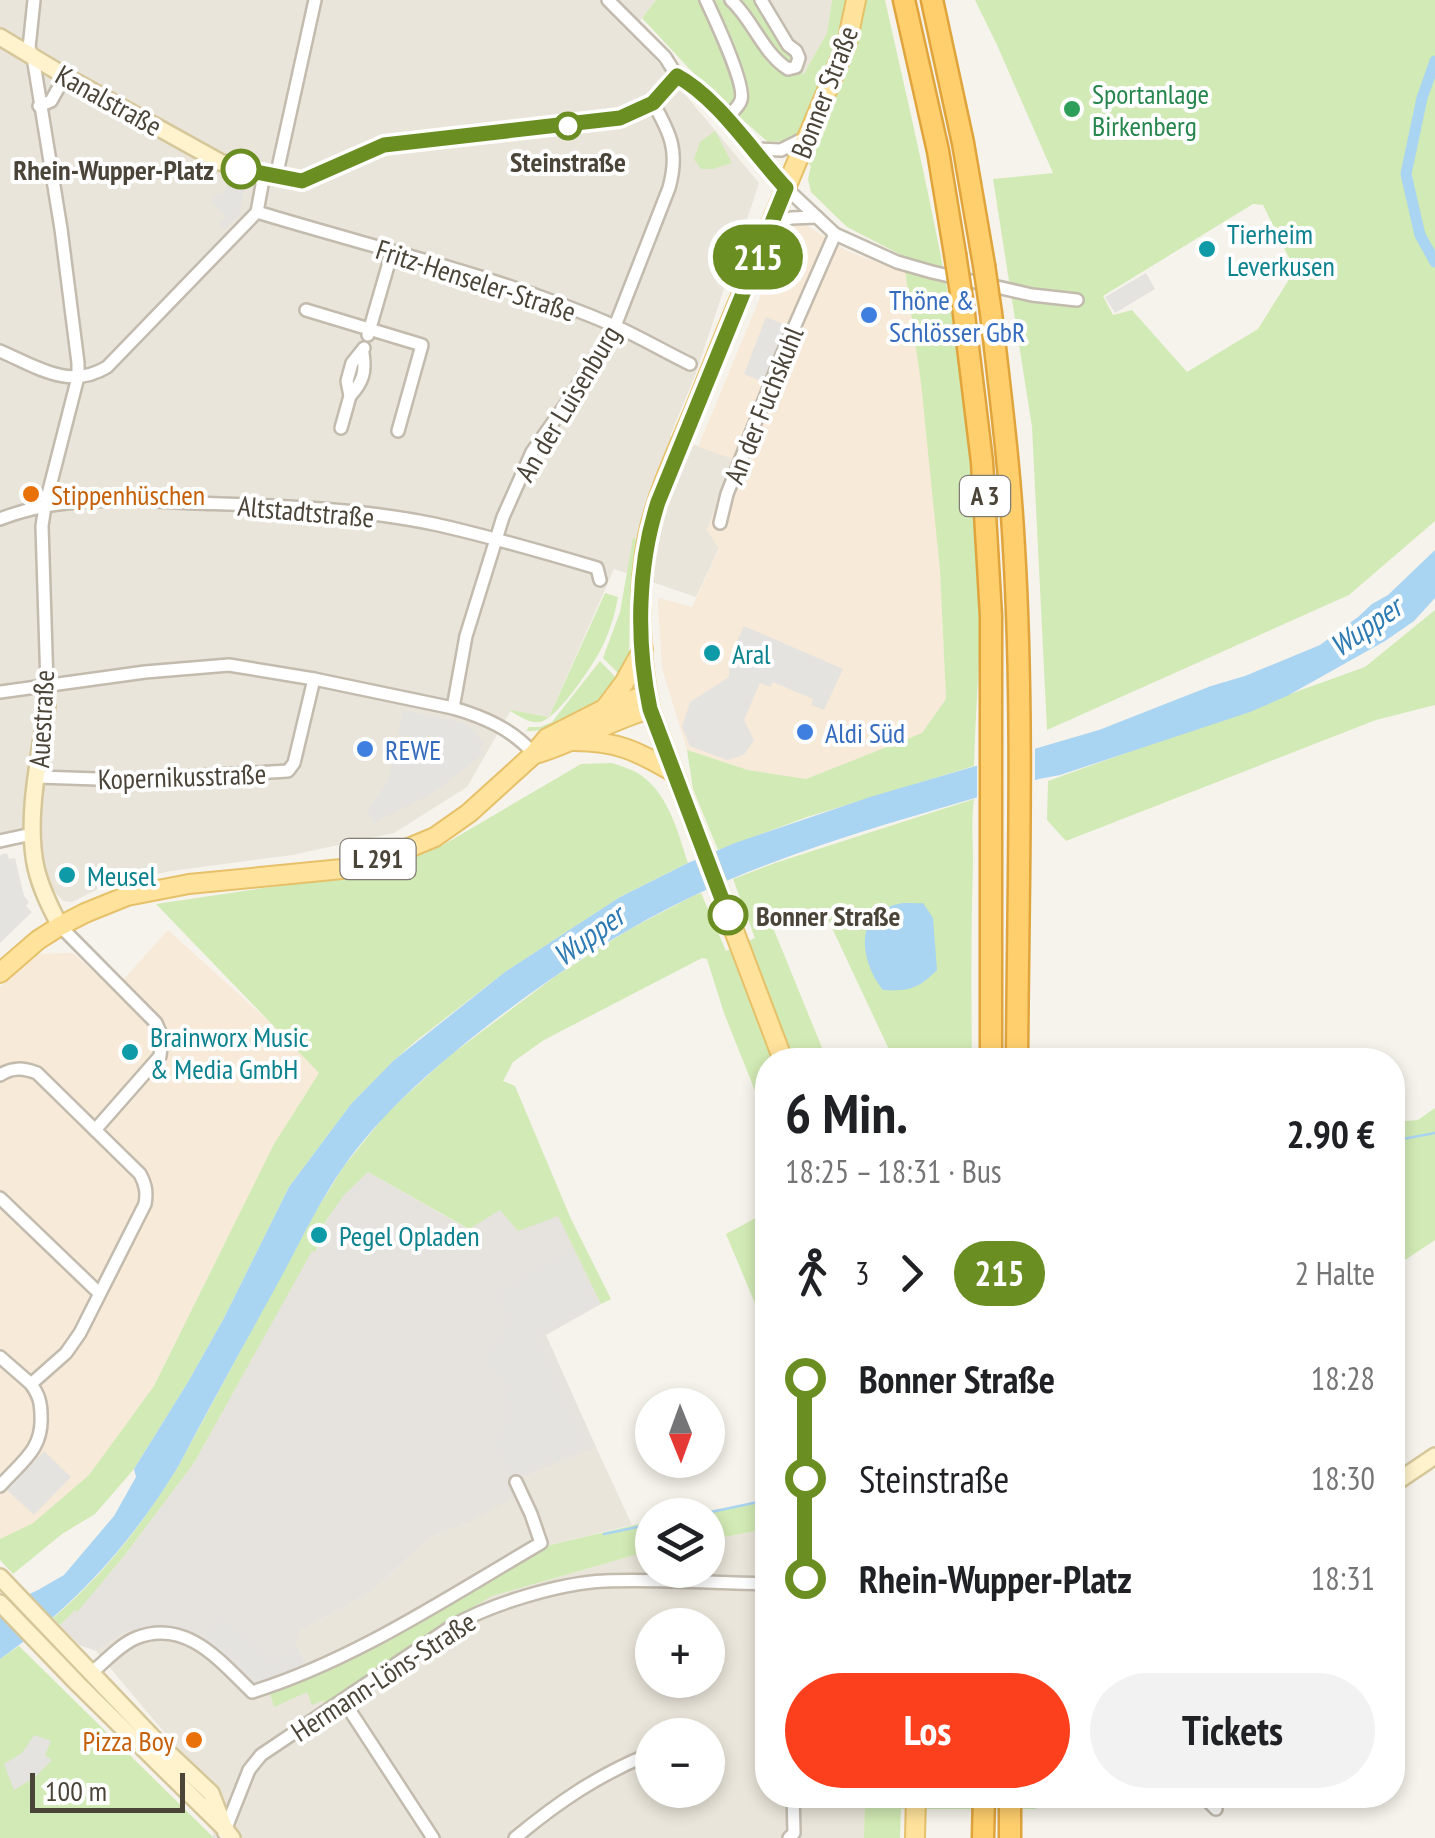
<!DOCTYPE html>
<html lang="de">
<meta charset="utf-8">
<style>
body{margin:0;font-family:"PT Sans Narrow",sans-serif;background:#f2f2f2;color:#202124;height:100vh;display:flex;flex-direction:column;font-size:38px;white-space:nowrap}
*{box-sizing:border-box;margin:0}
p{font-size:32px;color:#757577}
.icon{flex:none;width:55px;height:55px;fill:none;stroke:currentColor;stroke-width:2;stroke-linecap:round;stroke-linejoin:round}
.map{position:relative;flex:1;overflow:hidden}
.sheet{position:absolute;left:755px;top:1048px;width:650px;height:760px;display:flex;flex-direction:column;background:#fff;border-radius:40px;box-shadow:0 5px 15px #0003}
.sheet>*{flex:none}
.badge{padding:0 20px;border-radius:32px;font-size:35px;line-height:65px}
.needle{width:65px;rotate:179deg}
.buttons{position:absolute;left:635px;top:1388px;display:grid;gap:20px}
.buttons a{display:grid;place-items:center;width:90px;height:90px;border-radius:50%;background:#fff;box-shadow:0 5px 15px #0003;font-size:50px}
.scale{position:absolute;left:30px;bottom:25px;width:155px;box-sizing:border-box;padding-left:10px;border:5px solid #4b4439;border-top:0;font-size:28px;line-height:35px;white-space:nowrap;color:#4b4439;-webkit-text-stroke:8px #fff;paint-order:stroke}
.map>.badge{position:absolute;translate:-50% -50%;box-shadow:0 0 0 5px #fff}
.legs{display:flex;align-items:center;gap:15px;height:110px;padding:0 30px;font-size:32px}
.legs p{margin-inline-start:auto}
.head{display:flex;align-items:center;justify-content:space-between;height:170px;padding:0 30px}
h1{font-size:55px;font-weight:600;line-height:75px}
.cta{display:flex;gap:20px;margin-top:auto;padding:20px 30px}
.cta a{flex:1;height:115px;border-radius:60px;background:#fc3f1d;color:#fff;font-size:40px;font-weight:600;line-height:115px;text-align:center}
.cta a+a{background:#f2f2f2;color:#202124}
ul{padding:0 30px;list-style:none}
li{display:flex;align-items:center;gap:35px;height:100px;font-size:38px}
li i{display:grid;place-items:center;width:15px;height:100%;margin:0 12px;background:currentColor}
li i::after{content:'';width:25px;height:25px;margin:-12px;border:8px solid;border-radius:50%;background:#fff}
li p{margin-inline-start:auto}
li:first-child i{background:linear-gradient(#0000 50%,currentColor 0)}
li:last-child i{background:linear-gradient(currentColor 50%,#0000 0)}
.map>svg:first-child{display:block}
</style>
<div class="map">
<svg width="1435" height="1838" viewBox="0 0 1435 1838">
<rect width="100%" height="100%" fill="#f6f3ec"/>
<g fill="#eae5da" fill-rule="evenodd">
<polygon points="0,0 656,0 632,31 759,183 696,373 670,436 734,459 707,530 719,548 696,597 614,569 549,717 511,710 467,787 394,833 292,855 171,871 132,879 100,888 72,902 63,901 53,890 44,864 39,830 0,834"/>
<polygon points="756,0 832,0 827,33 803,75"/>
<path d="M596,1447L632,1525L546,1546L315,1675L270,1694L274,1706L419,1639L492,1596L652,1550V1570H708V1540L767,1529L768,1795H865L864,1838H201L213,1836L215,1793L96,1651L123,1633L155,1625L178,1627L202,1637L252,1682L307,1667L296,1644L301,1630L371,1592L429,1538L466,1523L524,1477ZM652,1625H708V1680H652ZM652,1735H708V1790H652Z"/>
</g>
<g fill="#f7ead8">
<polygon points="791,223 806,225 847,251 906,273 925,408 940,570 946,699 922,733 806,779 748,770 687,750 662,668 658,603 659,598 692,607 719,549 707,530 734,459 698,447"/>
<polygon points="168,930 274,1026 319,1073 274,1144 154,1386 89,1475 33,1523 0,1539 0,987 36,954 73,953 114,990"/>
</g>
<polygon fill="#e6e2dd" points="368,1172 468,1229 500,1210 558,1215 601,1304 546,1335 596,1447 524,1477 514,1497 466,1523 429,1538 371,1592 301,1630 296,1644 307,1667 264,1684 252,1682 202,1637 178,1627 155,1625 123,1633 96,1651 79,1645 60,1625 76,1609 78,1610 124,1556 194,1463 312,1250 316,1251 327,1231 322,1228 343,1195"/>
<g fill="#d2eab5" fill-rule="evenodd">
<path d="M656,0H756L803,75L827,33L832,0H885C926,183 971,366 980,553C983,623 976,696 974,766L807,817L718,850L693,789L687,750L748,770L806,779L922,733L946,699L940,570L921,383L903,256L847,227L811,192L808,179L811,166L784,141L768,142L711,92L642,18Z"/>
<path d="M975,0H1435V521L1349,595L1047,730L1032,427L993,179L1053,173L997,45ZM1253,204L1263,205L1295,270L1258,329L1187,372L1132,310L1113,315L1103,296Z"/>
<polygon points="715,131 732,163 713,169 701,169 694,159 700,142"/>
<polygon points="633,538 639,540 630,611 629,657 622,677 603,658 620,612"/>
<path d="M605,593L618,597C615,613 611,628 604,643C596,661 559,718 540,722C529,724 520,716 510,711L511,710L549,717Z"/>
<polygon points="1435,610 1435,705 1376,720 1066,841 1047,820 1048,781 1365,667"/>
<path d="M600,661L619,681C599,704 557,733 526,731L529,727H540L552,722Z"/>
<path d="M612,763C621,766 634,770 642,776C669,796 678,832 688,863L620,897L505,972L416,1041L393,1061L351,1104L289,1187L224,1318L188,1382L134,1469L95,1514L62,1534L13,1574L0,1560V1539L33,1523L89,1475L154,1386L274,1144L319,1073L156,904L339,877L384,867L443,845L581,764Z"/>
<path d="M974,799C971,821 973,841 973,862C971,928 971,994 972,1060H894L825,913L774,930L827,1060H768L767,1121L724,1013L707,959L702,958L544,1040L513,1062L503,1081L515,1086L571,1219L611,1299L601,1304L558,1216L518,1231L500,1210L469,1229L368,1172L343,1196L322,1227L327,1230L315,1252L312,1251L194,1463L124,1556L78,1611L75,1610L60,1625L53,1618C105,1574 144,1522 179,1465L316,1211L344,1166L387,1113L448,1057L557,975L630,929L695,895L701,893L726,951L755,938L733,879L775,863Z"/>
<polygon points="1435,1108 1435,1240 1393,1268 1393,1122 1418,1120"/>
<polygon points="767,1212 767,1332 726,1234"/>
<polygon points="767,1500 767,1529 708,1540 708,1515 688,1515"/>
<polygon points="652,1521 652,1550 492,1596 419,1639 328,1703 321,1701 312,1705 307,1692 274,1707 270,1694 315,1675 546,1546"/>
<polygon points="19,1646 213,1837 213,1838 0,1838 0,1659"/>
<polygon points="865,1795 1051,1795 1035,1809 901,1809 900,1838 864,1838"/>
</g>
<g fill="#e5e3e0">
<polygon points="232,180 245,187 239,215 225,229 219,224 226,217 212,202 218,192 223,194"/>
<polygon points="1146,273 1155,289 1115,313 1105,297"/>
<polygon points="766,317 788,326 765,383 744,374"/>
<polygon points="744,626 843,669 824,710 811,705 813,699 773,682 770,687 760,683 744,720 754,740 744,755 727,760 690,746 682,727 690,702 729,677 730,656"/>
<polygon points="403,710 464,723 472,729 484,744 479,748 484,753 433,793 373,823 368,810 388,781"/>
<polygon points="7,853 9,859 15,858 24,896 29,902 26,906 32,912 0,943 0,855"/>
<polygon points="572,1251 597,1305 537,1337 584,1447 510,1478 494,1443 506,1423 508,1387 485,1361 509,1321 497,1291"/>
<polygon points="44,1451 71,1477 34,1515 7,1490"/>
<polygon points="220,1617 273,1660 298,1650 305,1666 265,1682 252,1679 206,1637"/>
<polygon points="34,1735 51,1741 45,1755 52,1760 35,1777 14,1790 4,1764 22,1753"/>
</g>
<g fill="#a9d4f2">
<path d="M1435,550V598L1414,621L1385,641L1287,696L1250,712L1060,775L1039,779C924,814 804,844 695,895C617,932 545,980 478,1033C429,1072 380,1115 344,1166C321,1199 303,1236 284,1272C249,1336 213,1400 179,1465C131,1544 76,1605 0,1659V1608L38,1590L64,1575L114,1516L136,1477L134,1469L188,1382L224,1318L289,1187L351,1104L393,1061L505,972L620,897L688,863L735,843L870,797L1099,730L1211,686L1245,676L1320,645L1358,617L1372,604L1388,595Z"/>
<path d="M923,903L933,918L937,970C918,989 910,991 883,990C861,962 852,913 898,904C905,902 915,904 923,903Z"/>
</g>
<polygon fill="#f6f3ec" points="1035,743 1035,785 977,804 977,760"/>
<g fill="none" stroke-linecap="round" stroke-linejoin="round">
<g stroke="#a9d4f2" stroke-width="2.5">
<polyline points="1392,1141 1435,1133"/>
<polyline points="697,1515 768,1500"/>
<polyline points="604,1534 652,1524"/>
</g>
<polyline stroke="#a9d4f2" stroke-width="11" points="1435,61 1422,98 1406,174 1420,235 1435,262"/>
<defs>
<g id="street">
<polyline points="34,0 29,48 33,57 61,229 78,363 78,377 45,506 42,526 47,685"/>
<polyline points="315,0 276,177 302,181 384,145 620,119 653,103 677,76"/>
<polyline points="608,0 665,57 677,76 687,81 726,118 786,188 835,234 897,262 932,272 1032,295 1077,300"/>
<path d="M706,0C714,17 746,85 741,100C739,107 731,113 726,118"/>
<path d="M731,0C753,20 762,52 788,69L796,67L799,58L796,51L788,45L761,0"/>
<polyline points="39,106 51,101 65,76"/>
<polyline points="752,149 781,150 805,138"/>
<path d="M257,212C375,248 502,277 615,326C640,337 665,352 690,364"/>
<polyline points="770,227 791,218 817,217"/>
<polyline points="306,310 422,345 398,431"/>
<polyline points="368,335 392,252"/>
<path d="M0,351C37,367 69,390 107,367L257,212L264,174"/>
<path d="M350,396C363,382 366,372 363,353"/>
<polyline points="341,428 350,396 347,381 352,363 364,348"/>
<path d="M0,519C63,494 131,500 197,503C276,506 357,508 434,524C489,536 543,552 597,568L600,580"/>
<polyline points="720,523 727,494 782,355 835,234"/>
<path d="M0,692L145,672L229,665L314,679L453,708C484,717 512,729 534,754"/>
<path d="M453,708L466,636L503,517L532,452L566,404L615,326L669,188C679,152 671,134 653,103"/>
<polyline points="38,777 127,780 288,771 294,763 314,679"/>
<polyline points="0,841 32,834"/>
<polyline points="60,926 156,1023 162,1037 160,1056 95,1130"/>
<path d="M0,1075C13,1067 23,1068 37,1073L140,1174C146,1185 147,1193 145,1204L80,1333L66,1353L31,1384C39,1395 41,1403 41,1416C43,1450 21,1462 0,1486"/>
<polyline points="0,1198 99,1293"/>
<polyline points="0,1357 31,1384"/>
<path d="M91,1673C105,1662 119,1645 136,1638C186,1618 220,1661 252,1692C355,1660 448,1597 541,1543L531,1514L516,1482"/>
<polyline points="343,1700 433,1838"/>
<polyline points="1202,1795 1216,1809"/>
<path d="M224,1833L249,1770L261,1755L451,1627C490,1604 560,1583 605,1581C659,1579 714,1583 768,1584"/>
<path d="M515,1838C557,1803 599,1774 650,1754"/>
<polyline points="789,1838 794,1833 793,1795"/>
</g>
<g id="secondary">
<polyline points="0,37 65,76 220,162 241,169 276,177"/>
<path d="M47,685V705C40,756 25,818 36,868C41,889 50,907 60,926"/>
<polyline points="1392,1485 1435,1456"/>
<polyline points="0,1577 159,1744 211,1793 225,1829"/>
<polyline points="0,1603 78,1684 225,1829 232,1838"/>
</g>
<g id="primary">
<polyline points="606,707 624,683 643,649"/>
<path d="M574,741C617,741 637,751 673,772"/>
<path d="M535,754C574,743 610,720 650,709"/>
<polyline points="0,973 38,940 60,926 85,913 127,896 189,884 342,869 392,855 435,837 469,813 534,754 547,738 606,708 647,695"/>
<path d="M783,1060L650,709C639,654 637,591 648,536C657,491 684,437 701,394C748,276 798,160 847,43L856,0"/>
<polyline points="915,1838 916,1795"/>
</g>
<g id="highway">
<polyline points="904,0 938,151 955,254"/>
<polyline points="932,0 963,143 984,265"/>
<polyline points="963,306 982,462 991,616 991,1060"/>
<path d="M991,313C1000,391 1010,470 1014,548C1024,719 1018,890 1017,1060"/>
<polyline points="983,1838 984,1795"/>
<polyline points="1010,1838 1010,1795"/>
</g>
</defs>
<use href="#street" stroke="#c2bbae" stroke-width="16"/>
<use href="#secondary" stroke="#d6c79b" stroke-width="20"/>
<use href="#primary" stroke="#e6c16a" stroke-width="22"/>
<use href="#highway" stroke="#e0a43c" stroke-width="25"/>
<use href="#street" stroke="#fff" stroke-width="11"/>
<use href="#secondary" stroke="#fff3cd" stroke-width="15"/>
<use href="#primary" stroke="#ffe39c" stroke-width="18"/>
<use href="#highway" stroke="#ffcf6e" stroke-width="20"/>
<defs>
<g id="highway-bridge">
<polyline points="955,254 963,306"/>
<polyline points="984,265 991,313"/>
</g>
</defs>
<use href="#highway-bridge" stroke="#e0a43c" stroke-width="25" stroke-linecap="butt"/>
<use href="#highway-bridge" stroke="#ffcf6e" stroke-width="20"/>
</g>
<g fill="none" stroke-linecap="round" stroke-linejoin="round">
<defs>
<path id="line-1" d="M241,169L302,181L384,145L620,118L653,103L677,76C717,97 754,154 786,188L658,502C637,567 636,643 650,709L728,915"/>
</defs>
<use href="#line-1" stroke="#fff" stroke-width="22"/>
<use href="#line-1" stroke="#6b8e23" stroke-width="15"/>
</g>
<circle fill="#2e9e5b" stroke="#fff" stroke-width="4" cx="1072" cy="109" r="10"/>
<g fill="#fff" stroke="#6b8e23" stroke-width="5">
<circle cx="568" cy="126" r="12"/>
<circle cx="241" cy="169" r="18"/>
<circle cx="728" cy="915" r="18"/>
</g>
<g fill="#0f9aa8" stroke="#fff" stroke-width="4">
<circle cx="1207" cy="249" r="10"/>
<circle cx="712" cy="653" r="10"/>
<circle cx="67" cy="875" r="10"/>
<circle cx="130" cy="1052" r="10"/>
<circle cx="319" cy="1235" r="10"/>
</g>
<g fill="#3f7fe0" stroke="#fff" stroke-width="4">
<circle cx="869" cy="315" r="10"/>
<circle cx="805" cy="732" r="10"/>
<circle cx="365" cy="749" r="10"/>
</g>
<g fill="#e8710a" stroke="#fff" stroke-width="4">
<circle cx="31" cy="494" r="10"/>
<circle cx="194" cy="1740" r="10"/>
</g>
<g text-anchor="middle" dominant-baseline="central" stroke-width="8" stroke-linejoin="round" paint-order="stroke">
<g fill="#fff" stroke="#817c74" stroke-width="2.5">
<rect x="960" y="476" width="50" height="40" rx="8"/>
<rect x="340.5" y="839" width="75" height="40" rx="8"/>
</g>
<g font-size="25" font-weight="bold" fill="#4b4439">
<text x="985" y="496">A 3</text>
<text x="378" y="859">L 291</text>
</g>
<g font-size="28" fill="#4b4439" stroke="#fff">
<text transform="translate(824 92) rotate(-69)">Bonner Straße</text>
<text transform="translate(109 100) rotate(29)">Kanalstraße</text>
<text transform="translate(476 280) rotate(18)">Fritz-Henseler-Straße</text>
<text transform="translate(567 403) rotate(-59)">An der Luisenburg</text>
<text transform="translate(763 405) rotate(-68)">An der Fuchskuhl</text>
<text transform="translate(306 511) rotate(5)">Altstadtstraße</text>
<text transform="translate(41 719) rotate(-87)">Auestraße</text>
<text transform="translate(182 776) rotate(-2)">Kopernikusstraße</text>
<text transform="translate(383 1676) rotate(-33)">Hermann-Löns-Straße</text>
</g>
<g font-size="28" fill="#27864d" stroke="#fff" text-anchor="start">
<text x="1092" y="93">Sportanlage<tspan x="1092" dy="32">Birkenberg</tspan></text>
</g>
<g font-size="28" font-weight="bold" fill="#4b4439" stroke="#fff">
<text x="568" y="161">Steinstraße</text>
<text x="214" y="169" text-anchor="end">Rhein-Wupper-Platz</text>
<text x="756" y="915" text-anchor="start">Bonner Straße</text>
</g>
<g font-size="28" fill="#0d838f" stroke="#fff" text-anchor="start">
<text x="1227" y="233">Tierheim<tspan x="1227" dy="32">Leverkusen</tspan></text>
<text x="732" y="653">Aral</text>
<text x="87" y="875">Meusel</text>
<text x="150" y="1036">Brainworx Music<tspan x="150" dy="32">&amp; Media GmbH</tspan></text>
<text x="339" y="1235">Pegel Opladen</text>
</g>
<g font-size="28" fill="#366cbe" stroke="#fff" text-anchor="start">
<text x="889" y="299">Thöne &amp;<tspan x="889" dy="32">Schlösser GbR</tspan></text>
<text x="825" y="732">Aldi Süd</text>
<text x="385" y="749">REWE</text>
</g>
<g font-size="28" fill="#c56008" stroke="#fff" text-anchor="start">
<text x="51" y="494">Stippenhüschen</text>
<text x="174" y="1740" text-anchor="end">Pizza Boy</text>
</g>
<g font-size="30" font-style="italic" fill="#2e7ab2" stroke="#fff">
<text transform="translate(1365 626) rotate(-35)">Wupper</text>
<text transform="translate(588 935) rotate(-36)">Wupper</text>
</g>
</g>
</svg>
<div class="buttons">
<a><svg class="needle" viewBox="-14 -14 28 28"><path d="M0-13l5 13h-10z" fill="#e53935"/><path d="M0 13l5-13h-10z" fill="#757577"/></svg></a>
<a><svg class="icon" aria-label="layers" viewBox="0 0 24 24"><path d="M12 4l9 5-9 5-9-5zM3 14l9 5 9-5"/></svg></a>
<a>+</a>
<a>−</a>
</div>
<div class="scale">100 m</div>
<b class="badge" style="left:758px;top:257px;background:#6b8e23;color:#fff">215</b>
<section class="sheet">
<div class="head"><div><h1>6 Min.</h1><p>18:25 – 18:31 · Bus</p></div><b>2.90 €</b></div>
<div class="legs"><svg class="icon" aria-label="walk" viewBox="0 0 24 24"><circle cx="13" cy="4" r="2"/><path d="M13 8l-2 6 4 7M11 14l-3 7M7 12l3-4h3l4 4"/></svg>3<svg class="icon" aria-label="forward" viewBox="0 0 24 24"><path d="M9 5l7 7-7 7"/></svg><b class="badge" style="background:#6b8e23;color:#fff">215</b><p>2 Halte</p></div>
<ul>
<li><i style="color:#6b8e23"></i><b>Bonner Straße</b><p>18:28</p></li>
<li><i style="color:#6b8e23"></i><span>Steinstraße</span><p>18:30</p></li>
<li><i style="color:#6b8e23"></i><b>Rhein-Wupper-Platz</b><p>18:31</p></li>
</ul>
<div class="cta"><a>Los</a><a>Tickets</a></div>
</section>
</div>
